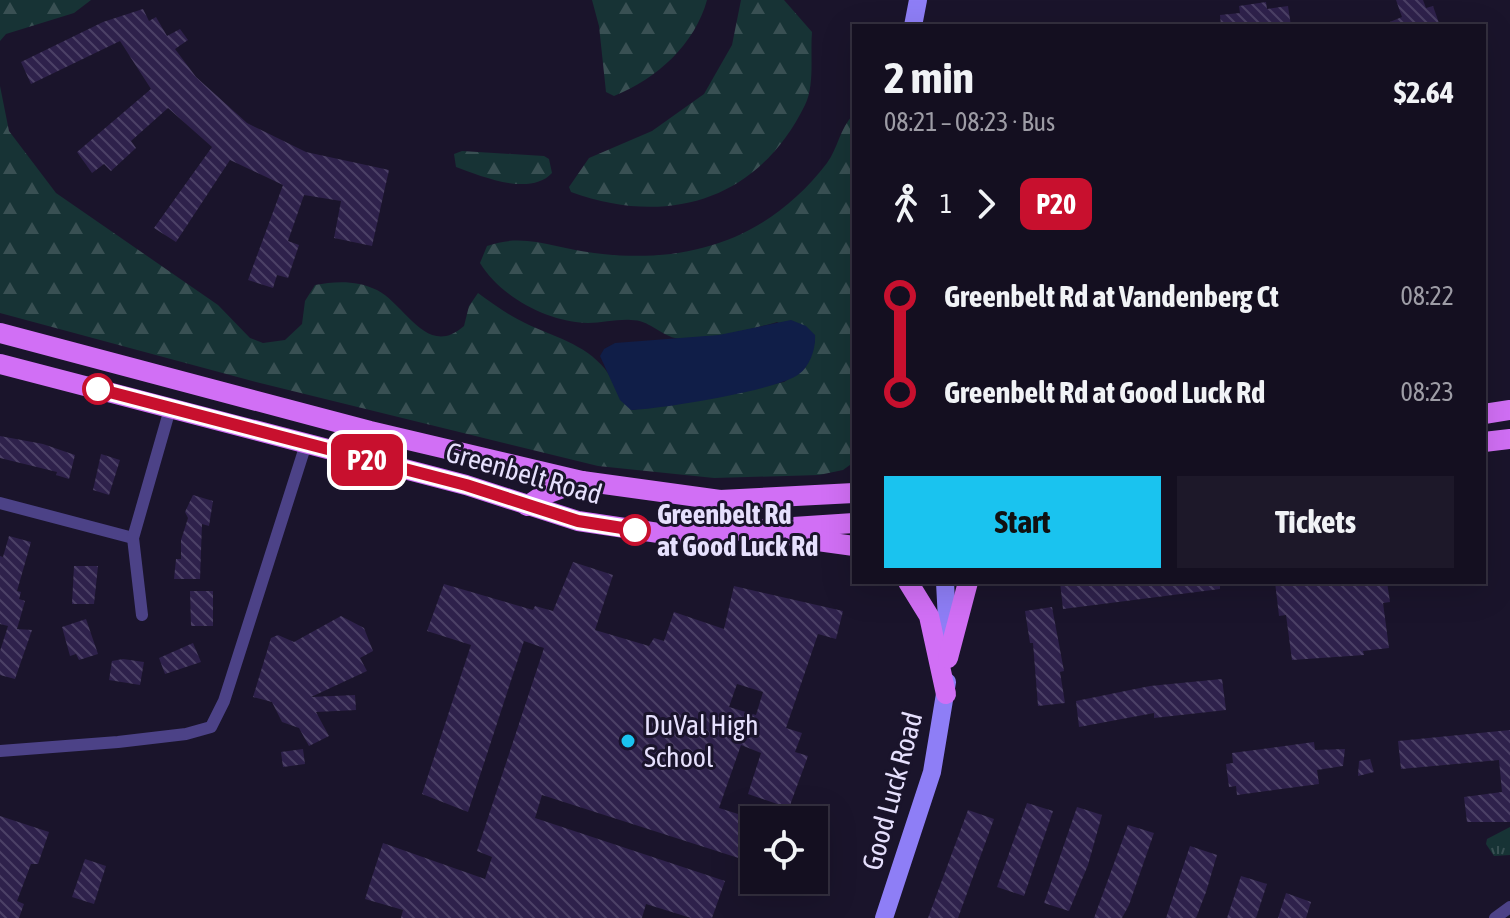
<!DOCTYPE html>
<meta charset="utf-8">
<style>
body{margin:0;font-family:"Asap Condensed",sans-serif;background:#1d1829;color:#f1f3f6;height:100vh;display:flex;flex-direction:column;font-size:30px;white-space:nowrap}
*{box-sizing:border-box;margin:0}
p{font-size:26px;color:#9d9ca5}
.icon{flex:none;width:44px;height:44px;fill:none;stroke:currentColor;stroke-width:2;stroke-linecap:round;stroke-linejoin:round}
.map{position:relative;flex:1;overflow:hidden}
.details{position:absolute;left:852px;top:24px;width:634px;height:560px;display:flex;flex-direction:column;background:#140f20;border-radius:0px;box-shadow:0 8px 32px #0002,0 0 0 2px #332f3e}
.details>*{flex:none}
.badge{padding:0 16px;border-radius:12px;font-size:28px;line-height:52px}
.controls{position:absolute;left:740px;top:806px;display:grid;gap:16px}
.controls a{display:grid;place-items:center;width:88px;height:88px;border-radius:0px;background:#140f20;box-shadow:0 8px 32px #0002,0 0 0 2px #332f3e;font-size:40px}
.map>.badge{position:absolute;translate:-50% -50%;box-shadow:0 0 0 4px #fff}
.legs{display:flex;align-items:center;gap:12px;height:88px;padding:0 32px;font-size:26px}
.legs p{margin-inline-start:auto}
.headline{display:flex;align-items:center;justify-content:space-between;height:136px;padding:0 32px}
h1{font-size:44px;font-weight:700;line-height:60px}
.action{display:flex;gap:16px;margin-top:auto;padding:16px 32px}
.action a{flex:1;height:92px;border-radius:0px;background:#1ac3ef;color:#111;font-size:32px;font-weight:700;line-height:92px;text-align:center}
.action a+a{background:#1d1829;color:#f1f3f6}
ul{padding:0 32px;list-style:none}
li{display:flex;align-items:center;gap:28px;height:96px;font-size:30px}
li i{display:grid;place-items:center;width:12px;height:100%;margin:0 10px;background:currentColor}
li i::after{content:'';width:20px;height:20px;margin:-10px;border:6px solid;border-radius:50%;background:#140f20}
li p{margin-inline-start:auto}
li:first-child i{background:linear-gradient(#0000 50%,currentColor 0)}
li:last-child i{background:linear-gradient(currentColor 50%,#0000 0)}
.map>svg:first-child{display:block}
</style>
<div class="map">
<svg width="1510" height="918" viewBox="0 0 1510 918">
<defs>
<pattern id="grass-tufts" width="24" height="20" patternUnits="userSpaceOnUse" patternTransform="scale(2)"><rect width="24" height="20" fill="#173335"/><path d="M3 7l-1-3M5 7V3M7 7l1-3M15 17l-1-3M17 17v-4M19 17l1-3" fill="none" stroke="#395053"/></pattern>
<pattern id="forest-firs" width="22" height="20" patternUnits="userSpaceOnUse" patternTransform="scale(2)"><rect width="22" height="20" fill="#173335"/><path d="M5 1l3.5 6h-7zM16 11l3.5 6h-7z" fill="#395053"/></pattern>
<pattern id="building-back-hatch" width="6" height="6" patternUnits="userSpaceOnUse" patternTransform="scale(2)"><rect width="6" height="6" fill="#2e214b"/><path d="M-1 5l2 2M0 0l6 6M5-1l2 2" fill="none" stroke="#4c4166"/></pattern>
</defs>
<rect width="100%" height="100%" fill="#1a142b"/>
<polygon fill="url(#grass-tufts)" points="1510,827 1510,855 1494,856 1486,844 1487,839"/>
<g fill="url(#forest-firs)">
<polygon points="0,0 91,0 74,13 6,34 0,41"/>
<path d="M592,0H707C695,44 657,79 614,96L606,92L599,26Z"/>
<path d="M741,0H784L812,32C810,54 815,85 805,105C758,201 667,227 571,192L569,187L589,158L652,131L704,94L732,45Z"/>
<path d="M0,86L9,131L56,193L218,305L250,338L263,343L285,340L302,324L305,301L315,285C335,281 357,280 377,290C406,305 427,359 464,326L469,306L478,293C493,304 508,315 525,323C552,336 585,344 605,369C616,383 617,398 632,410L784,382L805,368L815,341L777,322C756,328 696,344 675,338C659,334 649,320 631,320C617,319 602,323 588,323C547,322 501,297 480,263L487,246C525,232 556,249 594,253C687,265 768,240 827,163C838,148 840,128 853,115L854,462L843,470L819,475L714,478L598,466L256,382L0,313Z"/>
<path d="M462,151L544,156L549,159L552,173C530,197 481,176 456,167L454,154Z"/>
</g>
<path fill="#101e48" d="M791,320L806,326L815,335C816,348 810,366 799,374C779,390 661,409 631,410L620,400L600,356L604,349L615,343L719,335Z"/>
<g fill="url(#building-back-hatch)" fill-rule="evenodd">
<polygon points="1396,0 1423,0 1426,8 1433,6 1440,26 1380,26 1402,17"/>
<polygon points="1266,2 1267,9 1288,6 1291,26 1221,26 1220,15 1240,13 1239,6"/>
<polygon points="143,9 149,21 156,17 167,36 180,29 188,40 175,49 196,77 247,123 306,152 389,170 372,246 334,238 341,201 304,195 288,241 299,245 288,278 277,275 273,288 248,280 283,185 230,160 176,242 154,228 212,147 168,108 131,141 136,148 111,171 104,164 92,173 77,152 151,89 120,41 31,84 21,62 103,22"/>
<polygon points="0,436 43,444 75,455 69,479 56,475 57,472 0,458"/>
<polygon points="101,454 120,460 109,495 93,490"/>
<polygon points="193,495 213,501 209,526 202,524 200,579 174,579 176,559 181,559 181,540 188,518 185,512"/>
<polygon points="9,536 31,542 17,591 21,592 19,599 25,601 17,629 32,630 15,679 0,675 0,651 8,626 0,624 0,556 3,557"/>
<path d="M573,562L613,575L595,630L649,646L654,638L664,641L674,612L724,629L734,586L843,611L836,639L818,634L786,728L802,733L795,752L808,756L789,808L748,794L761,753L741,745L719,808L754,819V863L542,795L535,818L725,881L712,918H691L646,904L642,918H401L403,910L365,899L383,843L485,879L492,857L477,851L544,648L524,641L468,812L422,794L471,645L427,631L444,584L533,610L535,606L553,611ZM737,684L763,692L756,715L729,707Z"/>
<polygon points="74,566 98,566 94,604 72,604"/>
<polygon points="1060,582 1220,582 1220,589 1063,609"/>
<polygon points="1275,582 1387,582 1390,602 1383,603 1389,648 1363,651 1364,655 1292,660 1286,615 1279,616"/>
<polygon points="190,591 213,591 213,626 191,626"/>
<polygon points="1052,607 1064,671 1060,672 1065,703 1038,706 1033,643 1030,643 1025,611"/>
<polygon points="341,616 364,628 373,651 360,658 367,671 311,697 355,695 356,710 316,712 329,736 309,746 299,728 282,722 272,702 253,697 271,638 278,635 294,642"/>
<polygon points="86,619 98,654 79,660 76,654 70,656 62,627"/>
<polygon points="193,643 201,662 165,674 159,658"/>
<polygon points="123,659 144,662 140,685 109,680 112,661"/>
<polygon points="1222,679 1226,710 1154,718 1154,713 1079,727 1076,701 1150,686"/>
<polygon points="1510,730 1510,822 1467,822 1464,797 1502,792 1499,760 1401,769 1398,741"/>
<polygon points="1314,742 1315,750 1345,749 1343,766 1317,770 1319,784 1237,795 1236,786 1229,787 1226,764 1233,763 1232,753"/>
<polygon points="303,749 305,764 283,767 281,752"/>
<polygon points="1370,759 1374,772 1358,776 1359,761"/>
<polygon points="1027,803 1053,811 1024,896 997,887"/>
<polygon points="1077,807 1102,815 1088,865 1069,911 1044,903"/>
<polygon points="968,810 994,819 958,918 928,918"/>
<polygon points="0,816 49,832 38,864 31,864 17,901 24,904 19,918 0,918"/>
<polygon points="1128,825 1154,833 1129,905 1122,918 1094,918"/>
<polygon points="1190,846 1217,855 1206,892 1196,918 1166,918"/>
<polygon points="85,859 106,866 94,904 72,897"/>
<polygon points="1241,876 1267,884 1256,918 1227,918"/>
<polygon points="1286,893 1311,902 1306,918 1278,918"/>
</g>
<g fill="none" stroke-linecap="round" stroke-linejoin="round">
<g stroke="#4c4287" stroke-width="12">
<polyline points="0,503 133,538"/>
<polyline points="142,615 133,538 170,409"/>
<polyline points="0,751 118,742 186,734 211,727 224,701 306,444"/>
<polyline points="1495,918 1510,907"/>
</g>
<g stroke="#8e7ef6" stroke-width="18">
<polyline points="913,26 918,0"/>
<polyline points="945,582 948,640"/>
<polyline points="884,918 932,772 947,682"/>
</g>
<g stroke="#d16ff5" stroke-width="20">
<polyline points="0,333 370,431 582,481 720,500 854,493"/>
<polyline points="0,364 466,485 578,521 672,535 854,523"/>
<polyline points="1484,414 1510,410"/>
<polyline points="1484,442 1510,439"/>
<polyline points="527,506 543,495 582,481"/>
<polyline points="796,538 854,546"/>
<polyline points="908,582 929,616 946,694"/>
<polyline points="948,658 968,582"/>
</g>
</g>
<g fill="none" stroke-linecap="round" stroke-linejoin="round">
<defs>
<polyline id="line-1" points="98,389 466,485 578,521 635,530"/>
</defs>
<use href="#line-1" stroke="#fff" stroke-width="18"/>
<use href="#line-1" stroke="#c8102e" stroke-width="12"/>
</g>
<g fill="#fff" stroke="#c8102e" stroke-width="4">
<circle cx="98" cy="389" r="14"/>
<circle cx="635" cy="530" r="14"/>
</g>
<circle fill="#1ac3ef" stroke="#1a142b" stroke-width="3" cx="628" cy="741" r="8"/>
<g text-anchor="middle" dominant-baseline="central" stroke-width="6" stroke-linejoin="round" paint-order="stroke">
<g font-size="28" fill="#e6e0fd" stroke="#1a142b">
<text transform="translate(524 473) rotate(16)">Greenbelt Road</text>
<text transform="translate(892 791) rotate(-75)">Good Luck Road</text>
</g>
<g font-size="28" font-weight="bold" fill="#e6e0fd" stroke="#1a142b" text-anchor="start">
<text x="657" y="514">Greenbelt Rd<tspan x="657" dy="32">at Good Luck Rd</tspan></text>
</g>
<g font-size="28" fill="#e6e0fd" stroke="#1a142b" text-anchor="start">
<text x="644" y="725">DuVal High<tspan x="644" dy="32">School</tspan></text>
</g>
</g>
</svg>
<div class="controls">
<a><svg class="icon" aria-label="locate" viewBox="0 0 24 24"><circle cx="12" cy="12" r="6"/><path d="M12 2v4M12 18v4M2 12h4M18 12h4"/></svg></a>
</div>
<b class="badge" style="left:367px;top:460px;background:#c8102e;color:#fff">P20</b>
<section class="details">
<div class="headline"><div><h1>2 min</h1><p>08:21 – 08:23 · Bus</p></div><b>$2.64</b></div>
<div class="legs"><svg class="icon" aria-label="walk" viewBox="0 0 24 24"><circle cx="13" cy="4" r="2"/><path d="M13 8l-2 6 4 7M11 14l-3 7M7 12l3-4h3l4 4"/></svg>1<svg class="icon" aria-label="forward" viewBox="0 0 24 24"><path d="M9 5l7 7-7 7"/></svg><b class="badge" style="background:#c8102e;color:#fff">P20</b></div>
<ul>
<li><i style="color:#c8102e"></i><b>Greenbelt Rd at Vandenberg Ct</b><p>08:22</p></li>
<li><i style="color:#c8102e"></i><b>Greenbelt Rd at Good Luck Rd</b><p>08:23</p></li>
</ul>
<div class="action"><a>Start</a><a>Tickets</a></div>
</section>
</div>
